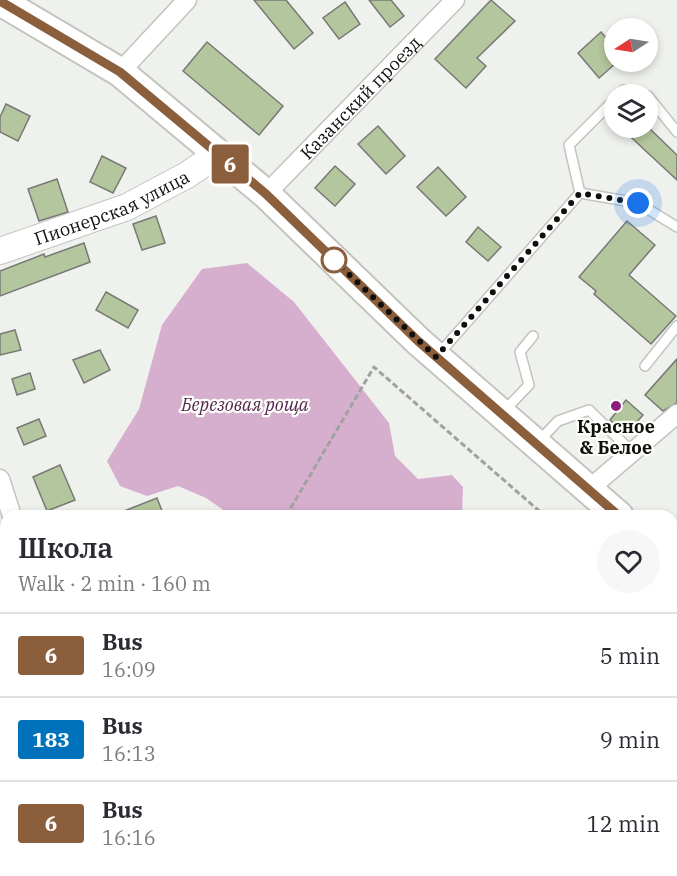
<!DOCTYPE html>
<meta charset="utf-8">
<style>
body{margin:0;font-family:"IBM Plex Serif",serif;background:#f7f7f7;color:#2b2b33;height:100vh;display:flex;flex-direction:column;font-size:22px;white-space:nowrap}
*{box-sizing:border-box;margin:0}
p{font-size:20px;color:#7c7c81}
.icon{flex:none;width:33px;height:33px;fill:none;stroke:currentColor;stroke-width:2;stroke-linecap:round;stroke-linejoin:round}
.map{position:relative;flex:1;overflow:hidden}
.sheet{position:absolute;left:0px;top:510px;width:678px;height:366px;display:flex;flex-direction:column;background:#fff;border-radius:18px 18px 0 0;box-shadow:0 3px 9px #0003}
.sheet>*{flex:none}
.badge{padding:0 12px;border-radius:4px;font-size:21px;line-height:39px}
.needle{width:39px;rotate:258deg}
.buttons{position:absolute;left:604px;top:18px;display:grid;gap:12px}
.buttons a{display:grid;place-items:center;width:54px;height:54px;border-radius:50%;background:#fff;box-shadow:0 3px 9px #0003;font-size:30px}
.you{position:absolute;width:30px;height:30px;margin:-15px;border:4px solid #fff;border-radius:50%;background:#1a73e8;box-shadow:0 0 0 9px #1a73e833}
.map>.badge{position:absolute;translate:-50% -50%;box-shadow:0 0 0 3px #fff}
.round{display:grid;place-items:center;flex:none;width:63px;height:63px;border-radius:32px;background:#f7f7f7}
.headline{display:flex;align-items:center;justify-content:space-between;height:102px;padding:0 18px}
h1{font-size:28px;font-weight:600;line-height:45px}
ul{padding:0;list-style:none}
li{display:flex;align-items:center;gap:18px;height:84px;padding:0 18px;border-top:2px solid #e1e1e2}
li div{flex:1}
li b{display:block;font-size:22px}
li em{font-style:normal}
li .badge{min-width:66px;font-weight:700;text-align:center}
.map>svg:first-child{display:block}
</style>
<div class="map">
<svg width="677" height="876" viewBox="0 0 677 876">
<rect width="100%" height="100%" fill="#eff1ed"/>
<polygon fill="#f5d9ef" points="3,652 6,656 6,726 0,731 0,655"/>
<g fill="#d6afce">
<polygon points="247,263 294,302 389,423 395,456 418,479 452,475 463,487 462,516 232,516 206,498 178,486 147,496 120,486 107,461 139,409 162,325 202,269"/>
<polygon points="672,699 677,709 677,876 263,876 266,870 672,870"/>
</g>
<g fill="#b4c69d" stroke="#787976" stroke-width="1.5">
<polygon points="254,0 286,0 313,33 294,49"/>
<polygon points="369,0 391,0 404,16 390,27"/>
<polygon points="491,0 515,21 477,58 486,66 466,88 435,59"/>
<polygon points="345,2 360,24 339,39 323,18"/>
<polygon points="601,32 615,48 615,64 599,78 578,53"/>
<polygon points="207,42 283,106 259,135 183,71"/>
<polygon points="6,104 30,116 18,141 0,132 0,117"/>
<polygon points="378,126 405,156 386,174 358,144"/>
<polygon points="648,127 677,155 677,180 621,128"/>
<polygon points="102,156 126,168 113,193 90,182"/>
<polygon points="335,166 355,184 335,206 315,188"/>
<polygon points="438,167 466,197 446,216 417,187"/>
<polygon points="57,179 68,212 39,221 28,189"/>
<polygon points="156,216 165,243 142,250 133,224"/>
<polygon points="627,221 655,245 629,275 676,316 651,344 594,294 596,291 579,277"/>
<polygon points="478,227 501,247 488,261 466,242"/>
<polygon points="84,243 90,262 0,296 0,271 44,254 45,257"/>
<polygon points="106,292 138,310 128,328 96,310"/>
<polygon points="15,330 21,350 0,355 0,334"/>
<polygon points="100,350 110,370 84,383 73,360"/>
<polygon points="677,359 677,403 663,411 645,395"/>
<polygon points="30,373 35,389 17,395 12,379"/>
<polygon points="626,400 643,415 626,434 610,420"/>
<polygon points="39,419 46,436 24,445 17,428"/>
<polygon points="60,465 75,500 47,511 33,477"/>
<polygon points="157,498 164,516 114,516 114,515"/>
</g>
<g fill="none" stroke-linecap="round" stroke-linejoin="round">
<defs>
<g id="lane">
<polyline points="619,94 624,90 642,94"/>
<polyline points="648,96 677,132"/>
<polyline points="580,193 569,145 615,99"/>
<polyline points="438,355 580,193 638,203 677,227"/>
<polyline points="645,366 677,326"/>
<polyline points="503,412 529,385 520,352 533,336"/>
<polyline points="539,441 558,421 589,410 632,452"/>
</g>
<g id="street">
<polyline points="120,72 187,0"/>
<path id="s1" d="M266,194L455,0"/>
<polyline points="0,479 12,516"/>
<polyline points="589,489 677,414"/>
</g>
<g id="secondary">
<path id="s2" d="M0,251L127,207L187,175L218,154"/>
</g>
<g id="primary">
<polyline points="0,1 120,72 266,194 418,341 619,516"/>
<polyline points="672,564 677,569"/>
</g>
</defs>
<use href="#lane" stroke="#c2c4c0" stroke-width="12"/>
<use href="#street" stroke="#c2c4c0" stroke-width="21"/>
<use href="#secondary" stroke="#c2c4c0" stroke-width="28"/>
<use href="#primary" stroke="#c2c4c0" stroke-width="32"/>
<g stroke="#a0a29f" stroke-width="3" stroke-dasharray="6 3" stroke-linecap="butt">
<polyline points="286,516 374,367 545,516"/>
<polyline points="672,627 677,631"/>
<polyline points="672,792 677,788"/>
<polyline points="330,876 330,870"/>
<polyline points="581,876 587,870"/>
</g>
<use href="#lane" stroke="#fff" stroke-width="9"/>
<use href="#street" stroke="#fff" stroke-width="18"/>
<use href="#secondary" stroke="#fff" stroke-width="26"/>
<use href="#primary" stroke="#fff" stroke-width="28"/>
</g>
<g fill="none" stroke-linecap="round" stroke-linejoin="round">
<defs>
<polyline id="line" points="0,1 120,72 266,194 418,341 619,516"/>
</defs>
<use href="#line" stroke="#fff" stroke-width="14"/>
<use href="#line" stroke="#8b5e3c" stroke-width="9"/>
<polyline stroke="#0f0f0e" stroke-width="6" stroke-dasharray="0 10.8" points="334,260 436,357 580,193 638,203"/>
</g>
<circle fill="#fff" stroke="#8b5e3c" stroke-width="3" cx="334" cy="260" r="12"/>
<circle fill="#8b1b7e" stroke="#fdfffa" stroke-width="2" cx="616" cy="406" r="6"/>
<g text-anchor="middle" dominant-baseline="central" stroke-width="4.5" stroke-linejoin="round" paint-order="stroke">
<g font-size="18" fill="#0f0f0e" stroke="#fdfffa">
<text stroke="none"><textPath href="#s1" startOffset="135">Казанский проезд</textPath></text>
<text stroke="none"><textPath href="#s2" startOffset="120">Пионерская улица</textPath></text>
</g>
<g font-size="18" font-style="italic" fill="#56264f" stroke="#fdfffa">
<text x="245" y="404">Березовая роща</text>
</g>
<g font-size="18" font-weight="bold" fill="#0f0f0e" stroke="#fdfffa">
<text x="616" y="426">Красное<tspan x="616" dy="21">&amp; Белое</tspan></text>
</g>
</g>
</svg>
<div class="buttons">
<a><svg class="needle" viewBox="-14 -14 28 28"><path d="M0-13l5 13h-10z" fill="#e53935"/><path d="M0 13l5-13h-10z" fill="#7c7c81"/></svg></a>
<a><svg class="icon" aria-label="layers" viewBox="0 0 24 24"><path d="M12 4l9 5-9 5-9-5zM3 14l9 5 9-5"/></svg></a>
</div>
<div class="you" style="left:638px;top:203px"></div>
<b class="badge" style="left:230px;top:164px;background:#8b5e3c;color:#fff">6</b>
<section class="sheet">
<div class="headline"><div><h1>Школа</h1><p>Walk · 2 min · 160 m</p></div><a class="round"><svg class="icon" aria-label="heart" viewBox="0 0 24 24"><path d="M12 20l-8-8c-3-5 5-10 8-4 3-6 11-1 8 4z"/></svg></a></div>
<ul>
<li><span class="badge" style="background:#8b5e3c;color:#fff">6</span><div><b>Bus</b><p>16:09</p></div><em>5 min</em></li>
<li><span class="badge" style="background:#0072bc;color:#fff">183</span><div><b>Bus</b><p>16:13</p></div><em>9 min</em></li>
<li><span class="badge" style="background:#8b5e3c;color:#fff">6</span><div><b>Bus</b><p>16:16</p></div><em>12 min</em></li>
</ul>
</section>
</div>
